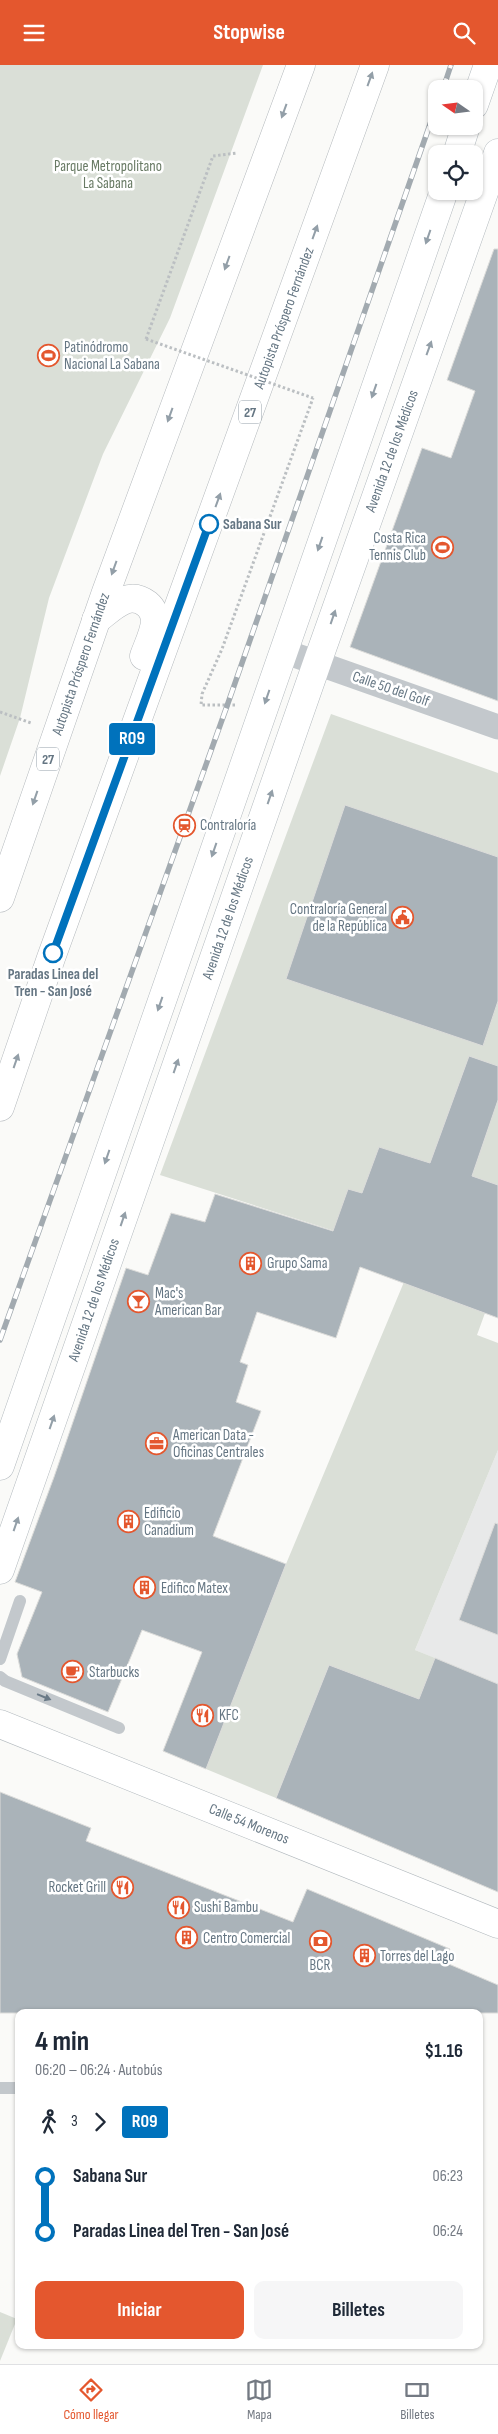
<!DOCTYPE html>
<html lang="es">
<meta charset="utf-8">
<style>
body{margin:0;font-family:"Sofia Sans Condensed",sans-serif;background:#f6f6f7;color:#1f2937;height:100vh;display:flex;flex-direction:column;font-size:19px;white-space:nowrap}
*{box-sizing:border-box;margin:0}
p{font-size:16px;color:#747a83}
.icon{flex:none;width:28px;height:28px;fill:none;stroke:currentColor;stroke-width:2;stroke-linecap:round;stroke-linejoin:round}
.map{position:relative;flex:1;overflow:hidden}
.panel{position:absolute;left:15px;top:1944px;width:468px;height:340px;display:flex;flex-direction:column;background:#fff;border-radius:10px;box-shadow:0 1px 4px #0004}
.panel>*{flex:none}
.badge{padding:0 10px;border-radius:4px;font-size:18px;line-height:32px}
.needle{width:32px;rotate:284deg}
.controls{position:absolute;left:428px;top:15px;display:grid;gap:10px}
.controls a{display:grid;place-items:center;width:55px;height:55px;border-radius:10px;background:#fff;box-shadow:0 1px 4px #0004;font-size:25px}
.map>.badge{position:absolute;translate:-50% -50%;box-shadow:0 0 0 2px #fff}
.legs{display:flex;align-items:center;gap:8px;height:55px;padding:0 20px;font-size:16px}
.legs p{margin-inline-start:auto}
.head{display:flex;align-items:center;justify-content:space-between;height:85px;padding:0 20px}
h1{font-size:28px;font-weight:700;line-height:38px}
.cta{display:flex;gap:10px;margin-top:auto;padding:10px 20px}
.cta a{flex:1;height:58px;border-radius:10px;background:#e4572e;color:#fff;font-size:20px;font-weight:700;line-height:58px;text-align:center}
.cta a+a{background:#f6f6f7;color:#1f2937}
ul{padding:0 20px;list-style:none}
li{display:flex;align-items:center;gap:18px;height:55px;font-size:19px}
li i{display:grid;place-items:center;width:8px;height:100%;margin:0 6px;background:currentColor}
li i::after{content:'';width:12px;height:12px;margin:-6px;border:4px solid;border-radius:50%;background:#fff}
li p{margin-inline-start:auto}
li:first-child i{background:linear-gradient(#0000 50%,currentColor 0)}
li:last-child i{background:linear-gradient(currentColor 50%,#0000 0)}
header{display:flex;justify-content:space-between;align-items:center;height:65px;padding:0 20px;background:#e4572e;color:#fff;font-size:22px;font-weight:700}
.menu{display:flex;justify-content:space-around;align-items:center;height:70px;border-top:1px solid #e0e1e3;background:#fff;font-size:14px;color:#747a83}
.menu a{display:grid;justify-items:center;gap:2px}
.menu .on{color:#e4572e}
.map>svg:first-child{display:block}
</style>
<header><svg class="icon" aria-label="menu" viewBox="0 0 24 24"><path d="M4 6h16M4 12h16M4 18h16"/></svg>Stopwise<svg class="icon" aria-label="search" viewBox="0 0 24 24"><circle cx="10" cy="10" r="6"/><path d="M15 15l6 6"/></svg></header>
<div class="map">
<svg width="498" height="2299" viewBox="0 0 498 2299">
<rect width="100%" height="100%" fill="#fafaf8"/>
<polygon fill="#e8e9e9" points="498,1385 498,1619 415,1585"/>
<g fill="#dadfd7">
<polygon points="0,0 263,0 170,253 103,389 49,533 20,653 0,711"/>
<polygon points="331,649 498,708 498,1001 469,991 430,1098 379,1083 362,1128 348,1124 343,1138 347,1170 160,1110"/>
<polygon points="498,1035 498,1120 472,1111"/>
<polygon points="404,1217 485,1248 477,1270 498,1278 498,1385 415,1585 435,1593 419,1635 329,1600 276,1733 206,1704 286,1499"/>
<polygon points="0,2247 17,2254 0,2296"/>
</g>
<g fill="#aab3b9" stroke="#dcdcda">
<polygon points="494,184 498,184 498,636 350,582 422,383 451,393 475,326 447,315"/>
<polygon points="345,740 498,792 498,936 483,981 286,914"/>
<polygon points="469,991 498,1001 498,1035 472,1111 498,1120 498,1253 360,1202 336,1273 257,1247 240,1297 248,1300 236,1337 261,1346 213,1471 286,1499 206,1704 163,1686 202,1587 142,1565 108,1647 22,1612 17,1589 42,1527 15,1517 54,1412 126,1203 148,1210 171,1148 205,1157 215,1129 333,1166 348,1124 362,1128 379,1082 430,1098"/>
<polygon points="495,1458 498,1459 498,1570 459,1555"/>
<polygon points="435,1593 498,1619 498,1827 276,1733 329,1600 419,1634"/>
<polygon points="0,1727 91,1763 86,1776 293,1857 307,1824 450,1884 444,1897 498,1920 498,1948 0,1948"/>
</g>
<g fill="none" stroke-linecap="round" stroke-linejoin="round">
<defs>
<g id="secondary">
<polyline points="474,40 488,0"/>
<polyline points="457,89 466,61"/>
<polyline points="0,1401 444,126"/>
<polyline points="0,1505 317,598 498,88"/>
<polyline points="0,1659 498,1859"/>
</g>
<g id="trunk">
<path d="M96,555C112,543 128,524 147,539C153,544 155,550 155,557C154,568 148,580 144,591"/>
<polyline points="0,833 106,527 301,0"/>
<polyline points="0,1042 51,893 375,0"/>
</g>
</defs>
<use href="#secondary" stroke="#b3babf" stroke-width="29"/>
<use href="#trunk" stroke="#b4b9bd" stroke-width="29"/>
<g stroke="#bbbfc2" stroke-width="3" stroke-dasharray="2.5 2.5" stroke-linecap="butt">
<polyline points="146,274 213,91 237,88"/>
<polyline points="235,640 201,640 202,629 222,584 313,333"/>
<polyline points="0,647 31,658"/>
</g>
<g stroke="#c3c8cc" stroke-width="12">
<polyline points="0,1594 20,1536"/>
<polyline points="0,1612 5,1616 119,1663"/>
<polyline points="0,2023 19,2023"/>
</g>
<polyline stroke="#c3c8cc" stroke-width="25" points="283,586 498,662"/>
<use href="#secondary" stroke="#fff" stroke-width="28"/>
<use href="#trunk" stroke="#fff" stroke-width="28"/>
<defs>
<g id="rail">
<polyline points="443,24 451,0"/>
<polyline points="0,1275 227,641 436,42"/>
</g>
</defs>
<use href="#rail" stroke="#a2aab0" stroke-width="5.5"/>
<use href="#rail" stroke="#fff" stroke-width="4" stroke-dasharray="11" stroke-linecap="butt"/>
<polyline stroke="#bbbfc2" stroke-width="3" stroke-dasharray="2.5 2.5" stroke-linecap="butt" points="146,274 313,333"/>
</g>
<defs><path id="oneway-solid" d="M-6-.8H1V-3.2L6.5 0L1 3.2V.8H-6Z" transform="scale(1.25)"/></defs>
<g fill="#939fa8">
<use href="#oneway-solid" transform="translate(370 14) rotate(-70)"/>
<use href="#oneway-solid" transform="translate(284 46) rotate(110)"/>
<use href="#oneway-solid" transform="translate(315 167) rotate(-70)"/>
<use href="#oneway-solid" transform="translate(428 172) rotate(109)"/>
<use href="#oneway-solid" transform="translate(227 198) rotate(110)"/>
<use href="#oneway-solid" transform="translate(429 283) rotate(-70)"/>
<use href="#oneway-solid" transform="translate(374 326) rotate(109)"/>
<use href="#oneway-solid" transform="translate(170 350) rotate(110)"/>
<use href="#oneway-solid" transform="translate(218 435) rotate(-70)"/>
<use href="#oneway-solid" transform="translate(320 479) rotate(109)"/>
<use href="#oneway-solid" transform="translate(114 503) rotate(110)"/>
<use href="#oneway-solid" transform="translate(333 552) rotate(-71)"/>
<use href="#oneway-solid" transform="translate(267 632) rotate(109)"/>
<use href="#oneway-solid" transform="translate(270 732) rotate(-71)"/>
<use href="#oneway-solid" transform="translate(35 733) rotate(109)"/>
<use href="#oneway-solid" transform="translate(214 785) rotate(109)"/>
<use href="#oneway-solid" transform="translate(160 939) rotate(109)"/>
<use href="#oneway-solid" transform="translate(16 996) rotate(-71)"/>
<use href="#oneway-solid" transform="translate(176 1001) rotate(-71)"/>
<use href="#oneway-solid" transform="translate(107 1092) rotate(109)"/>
<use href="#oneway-solid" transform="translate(123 1154) rotate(-71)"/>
<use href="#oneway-solid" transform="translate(52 1357) rotate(-71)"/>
<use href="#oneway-solid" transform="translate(16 1459) rotate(-71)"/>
</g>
<use fill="#6a7a87" href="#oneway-solid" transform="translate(44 1632) rotate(22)"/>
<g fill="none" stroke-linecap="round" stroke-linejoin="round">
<defs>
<polyline id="line-1" points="53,888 209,459"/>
</defs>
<use href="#line-1" stroke="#fff" stroke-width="11"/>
<use href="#line-1" stroke="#0072bc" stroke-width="8"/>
</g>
<defs>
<symbol id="stadium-ring" viewBox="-11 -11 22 22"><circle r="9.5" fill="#fff" stroke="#e4572e" stroke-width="1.5"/><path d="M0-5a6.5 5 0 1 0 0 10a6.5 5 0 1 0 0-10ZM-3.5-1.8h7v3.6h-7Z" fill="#e4572e"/></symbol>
<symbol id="station-ring" viewBox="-11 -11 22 22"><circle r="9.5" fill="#fff" stroke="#e4572e" stroke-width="1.5"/><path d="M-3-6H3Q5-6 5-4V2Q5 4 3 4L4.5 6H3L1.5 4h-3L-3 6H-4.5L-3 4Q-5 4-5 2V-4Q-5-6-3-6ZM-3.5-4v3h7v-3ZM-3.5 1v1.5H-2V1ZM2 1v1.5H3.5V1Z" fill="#e4572e"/></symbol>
<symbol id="civic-ring" viewBox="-11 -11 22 22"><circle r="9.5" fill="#fff" stroke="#e4572e" stroke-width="1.5"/><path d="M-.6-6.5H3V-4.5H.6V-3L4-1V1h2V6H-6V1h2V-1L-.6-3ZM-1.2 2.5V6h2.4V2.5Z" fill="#e4572e"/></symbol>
<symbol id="building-ring" viewBox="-11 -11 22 22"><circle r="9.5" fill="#fff" stroke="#e4572e" stroke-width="1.5"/><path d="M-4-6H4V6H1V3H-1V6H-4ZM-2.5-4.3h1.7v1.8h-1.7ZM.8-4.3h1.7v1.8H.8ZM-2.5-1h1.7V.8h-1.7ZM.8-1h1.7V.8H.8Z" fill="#e4572e"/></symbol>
<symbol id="bar-ring" viewBox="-11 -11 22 22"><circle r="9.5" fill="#fff" stroke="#e4572e" stroke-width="1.5"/><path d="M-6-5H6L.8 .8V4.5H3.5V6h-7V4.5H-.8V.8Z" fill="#e4572e"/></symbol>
<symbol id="office-ring" viewBox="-11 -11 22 22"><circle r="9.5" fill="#fff" stroke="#e4572e" stroke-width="1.5"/><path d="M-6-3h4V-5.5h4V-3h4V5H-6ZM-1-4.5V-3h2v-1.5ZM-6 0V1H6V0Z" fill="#e4572e"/></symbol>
<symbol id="cafe-ring" viewBox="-11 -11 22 22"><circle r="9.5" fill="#fff" stroke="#e4572e" stroke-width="1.5"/><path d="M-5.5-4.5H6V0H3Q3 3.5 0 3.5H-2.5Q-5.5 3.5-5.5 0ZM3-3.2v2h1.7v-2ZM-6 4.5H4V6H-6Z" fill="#e4572e"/></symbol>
<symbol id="restaurant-ring" viewBox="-11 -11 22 22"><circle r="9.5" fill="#fff" stroke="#e4572e" stroke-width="1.5"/><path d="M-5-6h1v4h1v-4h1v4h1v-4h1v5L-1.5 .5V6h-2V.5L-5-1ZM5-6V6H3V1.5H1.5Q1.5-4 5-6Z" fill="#e4572e"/></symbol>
<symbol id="bank-ring" viewBox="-11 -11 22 22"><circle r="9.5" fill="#fff" stroke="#e4572e" stroke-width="1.5"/><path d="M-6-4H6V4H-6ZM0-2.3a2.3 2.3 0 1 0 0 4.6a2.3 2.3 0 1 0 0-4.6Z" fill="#e4572e"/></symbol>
</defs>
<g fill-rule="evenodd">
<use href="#stadium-ring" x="36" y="278" width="25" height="25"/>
<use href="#stadium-ring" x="430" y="470" width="25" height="25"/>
<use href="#station-ring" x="172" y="748" width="25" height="25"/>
<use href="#civic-ring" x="390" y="840" width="25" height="25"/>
<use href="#building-ring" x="238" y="1186" width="25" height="25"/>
<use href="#bar-ring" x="126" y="1224" width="25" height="25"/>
<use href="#office-ring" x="144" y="1366" width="25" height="25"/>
<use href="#building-ring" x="116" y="1444" width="25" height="25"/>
<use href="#building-ring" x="132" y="1510" width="25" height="25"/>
<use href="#cafe-ring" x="60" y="1594" width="25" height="25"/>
<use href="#restaurant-ring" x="190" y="1638" width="25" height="25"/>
<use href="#restaurant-ring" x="110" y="1810" width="25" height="25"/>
<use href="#restaurant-ring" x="166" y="1830" width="25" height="25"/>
<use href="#building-ring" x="174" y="1860" width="25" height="25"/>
<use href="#bank-ring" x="308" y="1864" width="25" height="25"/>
<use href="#building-ring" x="352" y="1878" width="25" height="25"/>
</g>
<g fill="#fff" stroke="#0072bc" stroke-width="2.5">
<circle cx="209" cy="459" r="9"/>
<circle cx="53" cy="888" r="9"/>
</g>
<g text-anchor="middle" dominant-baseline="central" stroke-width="5" stroke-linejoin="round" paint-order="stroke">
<g fill="#fff" stroke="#939fa8" stroke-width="1">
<rect x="239" y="335.5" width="22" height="23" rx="4"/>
<rect x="37" y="682.5" width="22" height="23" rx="4"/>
</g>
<g font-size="14" font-weight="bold" fill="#657683">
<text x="250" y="347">27</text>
<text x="48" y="694">27</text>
</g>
<g font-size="15" fill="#687a64" stroke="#fff">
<text x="108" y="101">Parque Metropolitano<tspan x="108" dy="17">La Sabana</tspan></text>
</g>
<g font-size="15" fill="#657683" stroke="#fff">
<text transform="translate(284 253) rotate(-70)">Autopista Próspero Fernández</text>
<text transform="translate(392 386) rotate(-70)">Avenida 12 de los Médicos</text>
<text transform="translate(81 599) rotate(-71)">Autopista Próspero Fernández</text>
<text transform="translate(391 624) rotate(19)">Calle 50 del Golf</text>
<text transform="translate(228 853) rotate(-71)">Avenida 12 de los Médicos</text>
<text transform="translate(94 1235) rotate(-71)">Avenida 12 de los Médicos</text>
<text transform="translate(249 1759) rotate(22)">Calle 54 Morenos</text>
</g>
<g font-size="15" fill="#657683" stroke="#fff" text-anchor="start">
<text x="64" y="282">Patinódromo<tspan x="64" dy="17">Nacional La Sabana</tspan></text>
<text x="426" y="473" text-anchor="end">Costa Rica<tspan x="426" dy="17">Tennis Club</tspan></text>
<text x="200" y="760">Contraloría</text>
<text x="387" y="844" text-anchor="end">Contraloría General<tspan x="387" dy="17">de la República</tspan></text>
<text x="267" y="1198">Grupo Sama</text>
<text x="155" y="1228">Mac's<tspan x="155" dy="17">American Bar</tspan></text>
<text x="173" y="1370">American Data -<tspan x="173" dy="17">Oficinas Centrales</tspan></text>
<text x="144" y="1448">Edificio<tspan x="144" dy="17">Canadium</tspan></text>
<text x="161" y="1523">Edifico Matex</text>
<text x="89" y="1607">Starbucks</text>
<text x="219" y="1650">KFC</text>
<text x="106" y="1822" text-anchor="end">Rocket Grill</text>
<text x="194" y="1842">Sushi Bambu</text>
<text x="203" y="1873">Centro Comercial</text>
<text x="380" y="1891">Torres del Lago</text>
<text x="320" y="1900" text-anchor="middle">BCR</text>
</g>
<g font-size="15" font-weight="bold" fill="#657683" stroke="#fff" text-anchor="start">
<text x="223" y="459">Sabana Sur</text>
<text x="53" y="909" text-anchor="middle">Paradas Linea del<tspan x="53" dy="17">Tren - San José</tspan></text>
</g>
</g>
</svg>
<div class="controls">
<a><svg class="needle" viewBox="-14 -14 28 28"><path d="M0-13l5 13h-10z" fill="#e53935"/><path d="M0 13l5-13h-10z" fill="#747a83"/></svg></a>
<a><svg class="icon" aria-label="locate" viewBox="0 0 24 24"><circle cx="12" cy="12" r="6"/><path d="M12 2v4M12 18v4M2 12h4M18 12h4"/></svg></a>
</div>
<b class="badge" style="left:132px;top:674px;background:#0072bc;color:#fff">R09</b>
<section class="panel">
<div class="head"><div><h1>4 min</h1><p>06:20 – 06:24 · Autobús</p></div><b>$1.16</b></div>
<div class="legs"><svg class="icon" aria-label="walk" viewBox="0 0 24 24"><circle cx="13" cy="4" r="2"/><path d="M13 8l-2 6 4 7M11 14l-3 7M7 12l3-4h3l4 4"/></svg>3<svg class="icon" aria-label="forward" viewBox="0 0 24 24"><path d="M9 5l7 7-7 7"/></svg><b class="badge" style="background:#0072bc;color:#fff">R09</b></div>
<ul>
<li><i style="color:#0072bc"></i><b>Sabana Sur</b><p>06:23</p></li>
<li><i style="color:#0072bc"></i><b>Paradas Linea del Tren - San José</b><p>06:24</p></li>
</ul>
<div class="cta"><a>Iniciar</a><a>Billetes</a></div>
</section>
</div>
<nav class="menu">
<a class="on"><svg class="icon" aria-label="directions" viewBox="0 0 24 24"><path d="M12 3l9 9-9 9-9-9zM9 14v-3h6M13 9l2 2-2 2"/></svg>Cómo llegar</a>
<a><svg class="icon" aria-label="map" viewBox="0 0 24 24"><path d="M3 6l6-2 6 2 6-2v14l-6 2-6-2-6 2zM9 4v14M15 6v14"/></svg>Mapa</a>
<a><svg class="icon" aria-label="tickets" viewBox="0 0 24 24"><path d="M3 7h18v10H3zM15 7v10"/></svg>Billetes</a>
</nav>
